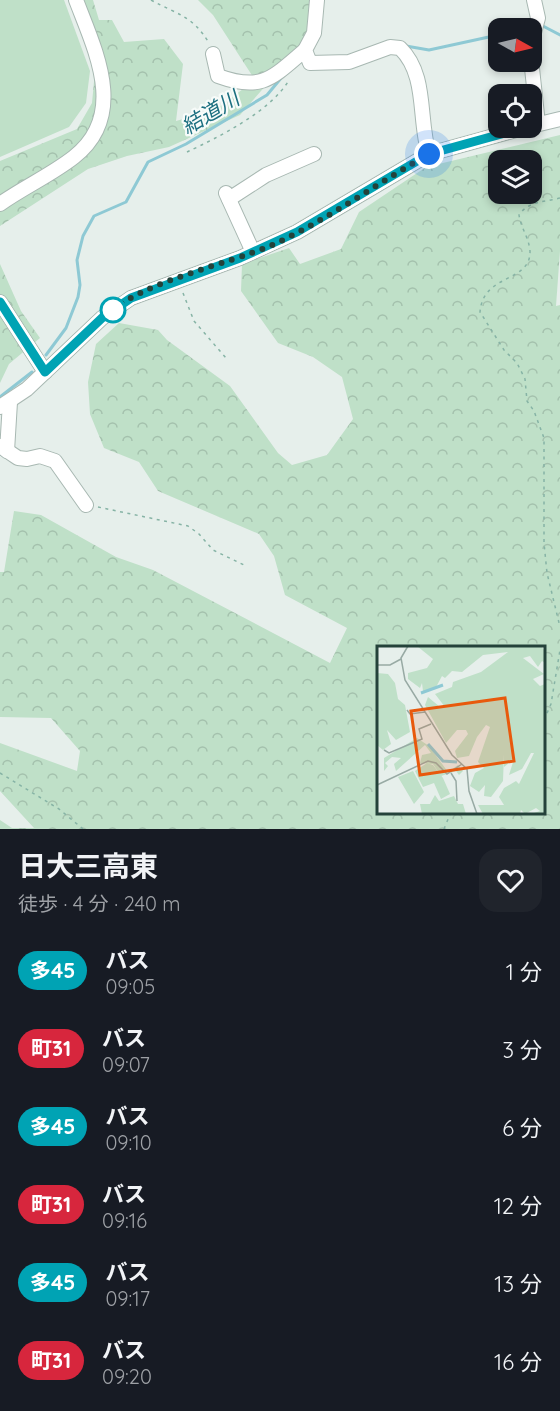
<!DOCTYPE html>
<html lang="ja">
<meta charset="utf-8">
<style>
body{margin:0;font-family:Quicksand,"Noto Sans JP",sans-serif;background:#20242c;color:#f1f3f6;height:100vh;display:flex;flex-direction:column;font-size:22px;white-space:nowrap}
*{box-sizing:border-box;margin:0}
p{font-size:20px;color:#9ea1a6}
.icon{flex:none;width:33px;height:33px;fill:none;stroke:currentColor;stroke-width:2;stroke-linecap:round;stroke-linejoin:round}
.map{position:relative;height:829px;overflow:hidden}
.drawer{display:flex;flex-direction:column;background:#171b24;flex:1}
.drawer>*{flex:none}
.badge{padding:0 12px;border-radius:20px;font-size:21px;line-height:39px}
.needle{width:39px;rotate:98deg}
.controls{position:absolute;left:488px;top:18px;display:grid;gap:12px}
.controls a{display:grid;place-items:center;width:54px;height:54px;border-radius:12px;background:#171b24;box-shadow:0 3px 9px #0003;font-size:30px}
.you{position:absolute;width:30px;height:30px;margin:-15px;border:4px solid #fff;border-radius:50%;background:#1a73e8;box-shadow:0 0 0 9px #1a73e833}
.map>.badge{position:absolute;translate:-50% -50%;box-shadow:0 0 0 3px #fff}
.round{display:grid;place-items:center;flex:none;width:63px;height:63px;border-radius:18px;background:#20242c}
.head{display:flex;align-items:center;justify-content:space-between;height:102px;padding:0 18px}
h1{font-size:28px;font-weight:700;line-height:45px}
ul{padding:0;list-style:none}
li{display:flex;align-items:center;gap:18px;height:78px;padding:0 18px}
li div{flex:1}
li b{display:block;font-size:22px}
li em{font-style:normal}
li .badge{min-width:66px;font-weight:700;text-align:center}
.map>svg:first-child{display:block}
</style>
<div class="map">
<svg width="560" height="829" viewBox="0 0 560 829">
<defs>
<pattern id="forest-crowns" width="20" height="18" patternUnits="userSpaceOnUse" patternTransform="scale(1.5)"><rect width="20" height="18" fill="#bfe0c8"/><path d="M2 6a3 3 0 1 1 6 0M12 15a3 3 0 1 1 6 0" fill="none" stroke="#a4c1ad"/></pattern>
</defs>
<rect width="100%" height="100%" fill="#e6efeb"/>
<polygon fill="#bfe0c8" points="0,0 64,0 90,71 86,103 69,127 0,157"/>
<g fill="url(#forest-crowns)" fill-rule="evenodd">
<polygon points="70,0 93,0 99,20 112,20 124,42 164,39 183,64 176,121 215,110 255,80 213,15 198,0 323,0 323,20 240,115 169,147 127,156 88,169 0,226 0,161 77,129 92,103 95,71"/>
<path d="M560,135V251L556,306L560,305V829H0V820L12,828H34L0,791V743L77,771L80,751L51,718L0,717V572H4L14,511L41,515L116,557L153,570L330,663L347,628L285,595L274,556L259,534L158,491L139,462L104,448L90,414L88,382L96,344L119,323L158,330L167,340L230,386L278,453L292,465L327,455L353,419L342,377L313,357L278,343L241,291L242,264L289,248L300,264L341,249L359,212L426,167ZM498,160H531V194H498ZM378,648H544V812H378Z"/>
<polygon points="0,264 21,311 40,338 9,364 0,383"/>
</g>
<g fill="none" stroke-linecap="round" stroke-linejoin="round">
<g stroke="#8ec9d4" stroke-width="3">
<polyline points="541,25 560,35"/>
<polyline points="509,28 522,20 533,20"/>
<polyline points="406,46 429,50 498,35"/>
<polyline points="46,355 66,328 78,297 80,285 77,260 83,236 94,216 126,202 148,162 186,144 267,95 282,77"/>
<polyline points="0,397 32,372"/>
</g>
<defs>
<g id="minor">
<path d="M317,0L314,33L305,50L310,63L349,62L390,47L400,48C428,75 418,120 429,154"/>
<polyline points="531,44 538,18 534,0"/>
<path d="M213,54L218,76C262,92 272,78 305,50"/>
<polyline points="531,59 538,124"/>
<polyline points="531,126 560,119"/>
<polyline points="226,193 253,252"/>
<polyline points="229,199 266,175 314,154"/>
<path d="M0,204C24,187 51,175 74,157C128,115 95,50 76,0"/>
<polyline points="0,302 45,372"/>
<polyline points="0,407 27,389 102,318 131,298 240,258 297,232 429,154 523,128"/>
<polyline points="0,446 18,458 27,459 40,456 55,461 86,505"/>
<polyline points="7,451 10,402"/>
</g>
</defs>
<use href="#minor" stroke="#a8b8b2" stroke-width="16"/>
<g stroke="#86b3a5" stroke-width="1.5" stroke-dasharray="3 4.5" stroke-linecap="butt">
<path d="M151,0C178,15 192,15 209,43"/>
<path d="M187,152C219,137 271,111 289,80"/>
<path d="M560,198C545,202 528,201 519,215C521,228 529,238 530,251C531,283 483,273 480,312L504,350L517,363L525,379L527,401L534,411L544,438V543L547,573L560,627"/>
<polyline points="183,293 194,321 226,358"/>
<polyline points="98,507 188,526 199,534 213,550 244,565"/>
<polyline points="544,720 551,704 560,650"/>
<polyline points="0,773 59,809 83,829"/>
<polyline points="444,829 451,812"/>
</g>
<use href="#minor" stroke="#fff" stroke-width="14"/>
</g>
<g fill="none" stroke-linecap="round" stroke-linejoin="round">
<defs>
<polyline id="line" points="0,302 45,372 102,318 131,298 240,258 297,232 429,154 523,128"/>
</defs>
<use href="#line" stroke="#fff" stroke-width="14"/>
<use href="#line" stroke="#00a3b4" stroke-width="9"/>
<path stroke="#24423a" stroke-width="6" stroke-dasharray="0 10.8" d="M113,310C145,282 227,264 270,246C326,221 376,184 429,154"/>
</g>
<circle fill="#fff" stroke="#00a3b4" stroke-width="3" cx="113" cy="310" r="12"/>
<g text-anchor="middle" dominant-baseline="central" stroke-width="4.5" stroke-linejoin="round" paint-order="stroke">
<g font-size="21" font-style="italic" fill="#1c6f80" stroke="#f7fbf9">
<text transform="translate(210 112) rotate(-31)">結道川</text>
</g>
</g>
<g transform="translate(377 646)">
<rect width="168" height="168" fill="#e6efeb"/>
<path d="M50,117L56,119L66,132L73,148L64,153L57,137L46,141L38,125ZM36,125L47,146L37,158L21,131Z" fill="#bfe0c8"/>
<path d="M40,0H164L168,5V17L165,15L161,21L153,10L146,12L167,28L156,33L163,40L168,38V168H154L163,165L159,162L148,168L144,164L143,168H106L101,159H127L122,151L127,142L139,135L142,138L157,107H154L145,123L132,129L137,113L127,121V108L126,135L114,151L107,150L108,139L102,146L93,140L98,127L107,122L101,116L113,81L109,79L100,91L92,110L80,112L78,105L91,88L89,84H80L69,97L48,59L51,51L63,61H68L58,48L75,41L76,36L104,26L131,6L106,9L85,26L75,25L68,32L65,30L58,43L46,45L45,37L43,42L31,33V27L50,22L56,13ZM0,27L11,28L18,37L21,53L28,59L33,86L19,94L10,84L14,98L6,104L0,99ZM40,92L52,100L71,126L81,119L86,125L82,129L79,125L64,130L56,118L43,117L45,109L54,107L48,99L19,125L17,118L24,112L15,111L8,117L11,120L7,125V112ZM58,149L62,155L77,150L81,158H86L89,168H45L43,158H53Z" fill="#bfe0c8"/>
<path fill="none" stroke="#8ec9d4" stroke-width="3" d="M44,47L66,39M51,98L66,115L80,116"/>
<path fill="none" stroke="#98aaa4" stroke-width="1.5" d="M31,0L24,12L28,34L75,109L90,123L92,145L100,168M0,19H13L24,13M30,64L33,68L48,66M7,104L12,107L45,93L42,83L54,78M74,127L79,135L80,155M0,139L51,115L59,117L70,128L85,118"/>
<path fill="#e8590c" fill-opacity="0.15" stroke="#e8590c" stroke-width="3" d="M128,52L137,115L43,129L34,65Z"/>
<rect width="168" height="168" fill="none" stroke="#24423a" stroke-width="3"/>
</g>
</svg>
<div class="controls">
<a><svg class="needle" viewBox="-14 -14 28 28"><path d="M0-13l5 13h-10z" fill="#e53935"/><path d="M0 13l5-13h-10z" fill="#9ea1a6"/></svg></a>
<a><svg class="icon" aria-label="locate" viewBox="0 0 24 24"><circle cx="12" cy="12" r="6"/><path d="M12 2v4M12 18v4M2 12h4M18 12h4"/></svg></a>
<a><svg class="icon" aria-label="layers" viewBox="0 0 24 24"><path d="M12 4l9 5-9 5-9-5zM3 14l9 5 9-5"/></svg></a>
</div>
<div class="you" style="left:429px;top:154px"></div>
</div>
<section class="drawer">
<div class="head"><div><h1>日大三高東</h1><p>徒歩 · 4 分 · 240 m</p></div><a class="round"><svg class="icon" aria-label="heart" viewBox="0 0 24 24"><path d="M12 20l-8-8c-3-5 5-10 8-4 3-6 11-1 8 4z"/></svg></a></div>
<ul>
<li><span class="badge" style="background:#00a3b4;color:#fff">多45</span><div><b>バス</b><p>09:05</p></div><em>1 分</em></li>
<li><span class="badge" style="background:#d7263d;color:#fff">町31</span><div><b>バス</b><p>09:07</p></div><em>3 分</em></li>
<li><span class="badge" style="background:#00a3b4;color:#fff">多45</span><div><b>バス</b><p>09:10</p></div><em>6 分</em></li>
<li><span class="badge" style="background:#d7263d;color:#fff">町31</span><div><b>バス</b><p>09:16</p></div><em>12 分</em></li>
<li><span class="badge" style="background:#00a3b4;color:#fff">多45</span><div><b>バス</b><p>09:17</p></div><em>13 分</em></li>
<li><span class="badge" style="background:#d7263d;color:#fff">町31</span><div><b>バス</b><p>09:20</p></div><em>16 分</em></li>
</ul>
</section>
